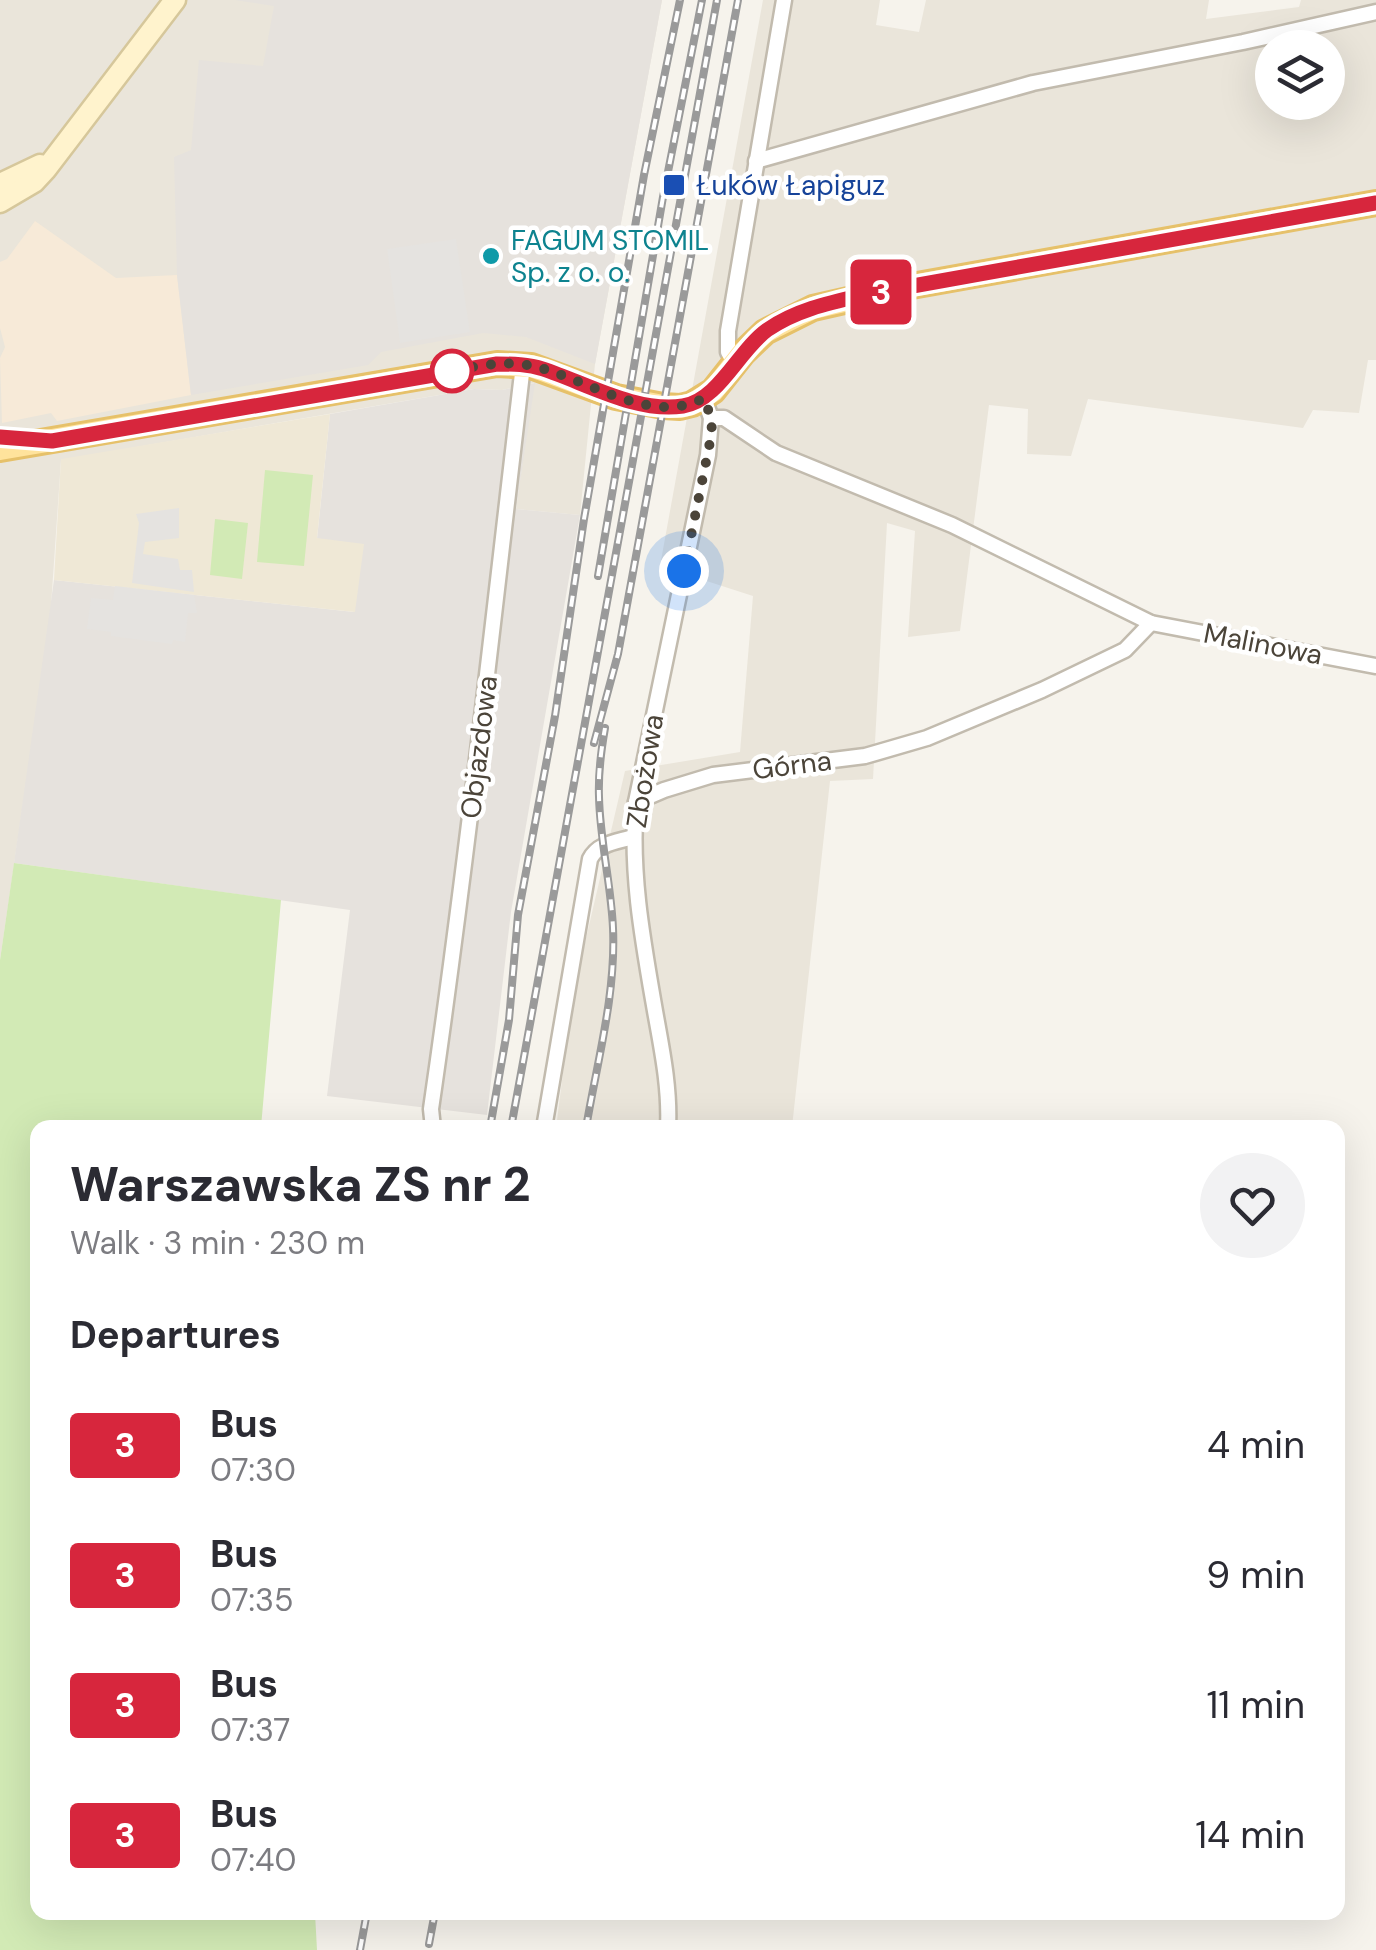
<!DOCTYPE html>
<meta charset="utf-8">
<style>
body{margin:0;font-family:"DM Sans",sans-serif;background:#f2f2f3;color:#2b2b33;height:100vh;display:flex;flex-direction:column;font-size:38px;white-space:nowrap}
*{box-sizing:border-box;margin:0}
p{font-size:32px;color:#7c7c81}
.icon{flex:none;width:55px;height:55px;fill:none;stroke:currentColor;stroke-width:2;stroke-linecap:round;stroke-linejoin:round}
.map{position:relative;flex:1;overflow:hidden}
.side{position:absolute;left:30px;top:1120px;width:1315px;height:800px;display:flex;flex-direction:column;background:#fff;border-radius:20px;box-shadow:0 10px 40px #0002}
.side>*{flex:none}
.badge{padding:0 20px;border-radius:8px;font-size:35px;line-height:65px}
.fabs{position:absolute;left:1255px;top:30px;display:grid;gap:20px}
.fabs a{display:grid;place-items:center;width:90px;height:90px;border-radius:50%;background:#fff;box-shadow:0 10px 40px #0002;font-size:50px}
.you{position:absolute;width:50px;height:50px;margin:-25px;border:8px solid #fff;border-radius:50%;background:#1a73e8;box-shadow:0 0 0 15px #1a73e833}
.map>.badge{position:absolute;translate:-50% -50%;box-shadow:0 0 0 5px #fff}
h2{padding:0 40px;font-size:38px;line-height:90px}
.round{display:grid;place-items:center;flex:none;width:105px;height:105px;border-radius:52px;background:#f2f2f3}
.headline{display:flex;align-items:center;justify-content:space-between;height:170px;padding:0 40px}
h1{font-size:48px;font-weight:800;line-height:75px}
ul{padding:0;list-style:none}
li{display:flex;align-items:center;gap:30px;height:130px;padding:0 40px}
li div{flex:1}
li b{display:block;font-size:38px}
li em{font-style:normal}
li .badge{min-width:110px;font-weight:700;text-align:center}
.map>svg:first-child{display:block}
</style>
<div class="map">
<svg width="1376" height="1950" viewBox="0 0 1376 1950">
<rect width="100%" height="100%" fill="#f6f3ec"/>
<g fill="#eae5da" fill-rule="evenodd">
<polygon points="0,0 662,0 595,364 580,515 516,509 534,383 502,390 474,389 61,460 50,620 0,960"/>
<path d="M763,0H880L876,25L919,32L926,0H1209L1206,19L1299,7L1301,0H1376V360H1368L1359,413L1313,410L1303,428L1088,399L1071,456L1027,454L1028,409L989,405L960,631L908,637L915,531L887,523L873,779L830,781L792,1127L556,1128L573,994L625,771L740,752L753,596L660,566ZM1272,48H1328V102H1272Z"/>
</g>
<polygon fill="#f7ead8" points="35,221 116,278 177,275 191,395 57,421 51,413 2,423 0,358 5,347 0,328 0,262 7,259"/>
<g fill="#e6e2dd">
<polygon points="235,0 662,0 595,364 526,337 483,333 381,352 368,365 191,395 177,275 174,157 191,150 199,60 263,66 274,6"/>
<polygon points="535,383 516,509 580,515 511,912 487,1115 327,1096 350,910 14,863 54,580 354,612 317,539 330,414 474,389 502,390"/>
</g>
<polygon fill="#efe8d6" points="330,414 317,538 364,544 355,612 54,580 61,459"/>
<g fill="#d2eab5">
<polygon points="265,470 313,475 304,566 257,562"/>
<polygon points="215,519 248,523 242,579 210,575"/>
<polygon points="14,863 281,900 261,1127 38,1128 38,1912 197,1912 271,1920 273,1913 315,1913 317,1950 0,1950 0,960"/>
</g>
<g fill="#e5e3e0">
<polygon points="456,239 470,332 400,343 387,249"/>
<polygon points="179,508 179,538 145,542 143,554 178,559 180,570 192,570 194,592 132,583 139,523 136,514"/>
<polygon points="115,586 194,595 197,613 188,613 185,642 173,640 172,644 111,636 111,632 87,629 91,598 113,600"/>
</g>
<g fill="none" stroke-linecap="round" stroke-linejoin="round">
<defs>
<g id="minor">
<polyline points="756,161 1033,83 1243,42 1376,12"/>
<polyline points="734,363 728,352 728,331 784,0"/>
<polyline points="711,418 724,418 776,453 952,525 1151,623 1375,666"/>
<polyline points="636,802 664,790 713,775 865,756 927,738 1042,690 1125,650 1151,623"/>
<path d="M433,1128L431,1109C467,861 494,613 523,365"/>
<path d="M544,1128L590,859C598,843 617,842 633,837"/>
<path d="M668,1128C670,1088 662,1050 655,1011C643,942 630,873 636,802L708,455L711,418L704,398"/>
</g>
<g id="secondary">
<polyline points="0,184 40,165"/>
<polyline points="0,202 34,182 46,169 175,0"/>
</g>
<polyline id="primary" points="0,449 497,364 531,366 616,397 663,406 680,407 692,404 713,391 743,353 765,332 813,308 906,287 1376,203"/>
</defs>
<use href="#minor" stroke="#c2bbae" stroke-width="19"/>
<use href="#secondary" stroke="#d6c79b" stroke-width="25"/>
<use href="#primary" stroke="#e6c16a" stroke-width="28"/>
<use href="#minor" stroke="#fff" stroke-width="14"/>
<use href="#secondary" stroke="#fff3cd" stroke-width="20"/>
<use href="#primary" stroke="#ffe39c" stroke-width="22"/>
<defs>
<g id="rail">
<polyline points="598,576 663,197 702,0"/>
<polyline points="594,743 618,654 738,0"/>
<polyline points="490,1128 509,1020 518,915 555,716 584,519 644,175 680,0"/>
<polyline points="511,1128 717,0"/>
<path d="M586,1128C597,1062 616,995 613,928C611,884 600,841 599,797C598,773 601,751 605,728"/>
<polyline points="429,1944 435,1912"/>
<polyline points="360,1950 367,1912"/>
</g>
</defs>
<use href="#rail" stroke="#9a9a9a" stroke-width="8"/>
<use href="#rail" stroke="#fff" stroke-width="4" stroke-dasharray="11" stroke-linecap="butt"/>
</g>
<g fill="none" stroke-linecap="round" stroke-linejoin="round">
<defs>
<path id="line" d="M0,437L52,441L497,364C513,364 528,364 543,369C586,383 636,413 683,406C718,401 739,350 767,330C797,309 833,302 868,294L1376,203"/>
</defs>
<use href="#line" stroke="#fff" stroke-width="22"/>
<use href="#line" stroke="#d7263d" stroke-width="15"/>
<path stroke="#4b4439" stroke-width="10" stroke-dasharray="0 18" d="M452,371L436,374C465,369 497,360 527,365C581,374 649,428 704,398L711,418L712,432L684,571"/>
</g>
<rect fill="#1a4fb4" stroke="#fff" stroke-width="4" x="662" y="173" width="24" height="24" rx="5"/>
<circle fill="#0f9aa8" stroke="#fff" stroke-width="4" cx="491" cy="256" r="10"/>
<circle fill="#fff" stroke="#d7263d" stroke-width="5" cx="452" cy="371" r="20"/>
<g text-anchor="middle" dominant-baseline="central" stroke-width="9" stroke-linejoin="round" paint-order="stroke">
<g font-size="28" fill="#164399" stroke="#fff" text-anchor="start">
<text x="696" y="185">Łuków Łapiguz</text>
</g>
<g font-size="28" fill="#0d838f" stroke="#fff" text-anchor="start">
<text x="511" y="240">FAGUM STOMIL<tspan x="511" dy="32">Sp. z o. o.</tspan></text>
</g>
<g font-size="28" fill="#4b4439" stroke="#fff">
<text transform="translate(1263 644) rotate(11)">Malinowa</text>
<text transform="translate(479 747) rotate(-83)">Objazdowa</text>
<text transform="translate(792 765) rotate(-7)">Górna</text>
<text transform="translate(645 771) rotate(-81)">Zbożowa</text>
</g>
</g>
</svg>
<div class="fabs">
<a><svg class="icon" aria-label="layers" viewBox="0 0 24 24"><path d="M12 4l9 5-9 5-9-5zM3 14l9 5 9-5"/></svg></a>
</div>
<div class="you" style="left:684px;top:571px"></div>
<b class="badge" style="left:881px;top:292px;background:#d7263d;color:#fff">3</b>
<section class="side">
<div class="headline"><div><h1>Warszawska ZS nr 2</h1><p>Walk · 3 min · 230 m</p></div><a class="round"><svg class="icon" aria-label="heart" viewBox="0 0 24 24"><path d="M12 20l-8-8c-3-5 5-10 8-4 3-6 11-1 8 4z"/></svg></a></div>
<h2>Departures</h2>
<ul>
<li><span class="badge" style="background:#d7263d;color:#fff">3</span><div><b>Bus</b><p>07:30</p></div><em>4 min</em></li>
<li><span class="badge" style="background:#d7263d;color:#fff">3</span><div><b>Bus</b><p>07:35</p></div><em>9 min</em></li>
<li><span class="badge" style="background:#d7263d;color:#fff">3</span><div><b>Bus</b><p>07:37</p></div><em>11 min</em></li>
<li><span class="badge" style="background:#d7263d;color:#fff">3</span><div><b>Bus</b><p>07:40</p></div><em>14 min</em></li>
</ul>
</section>
</div>
